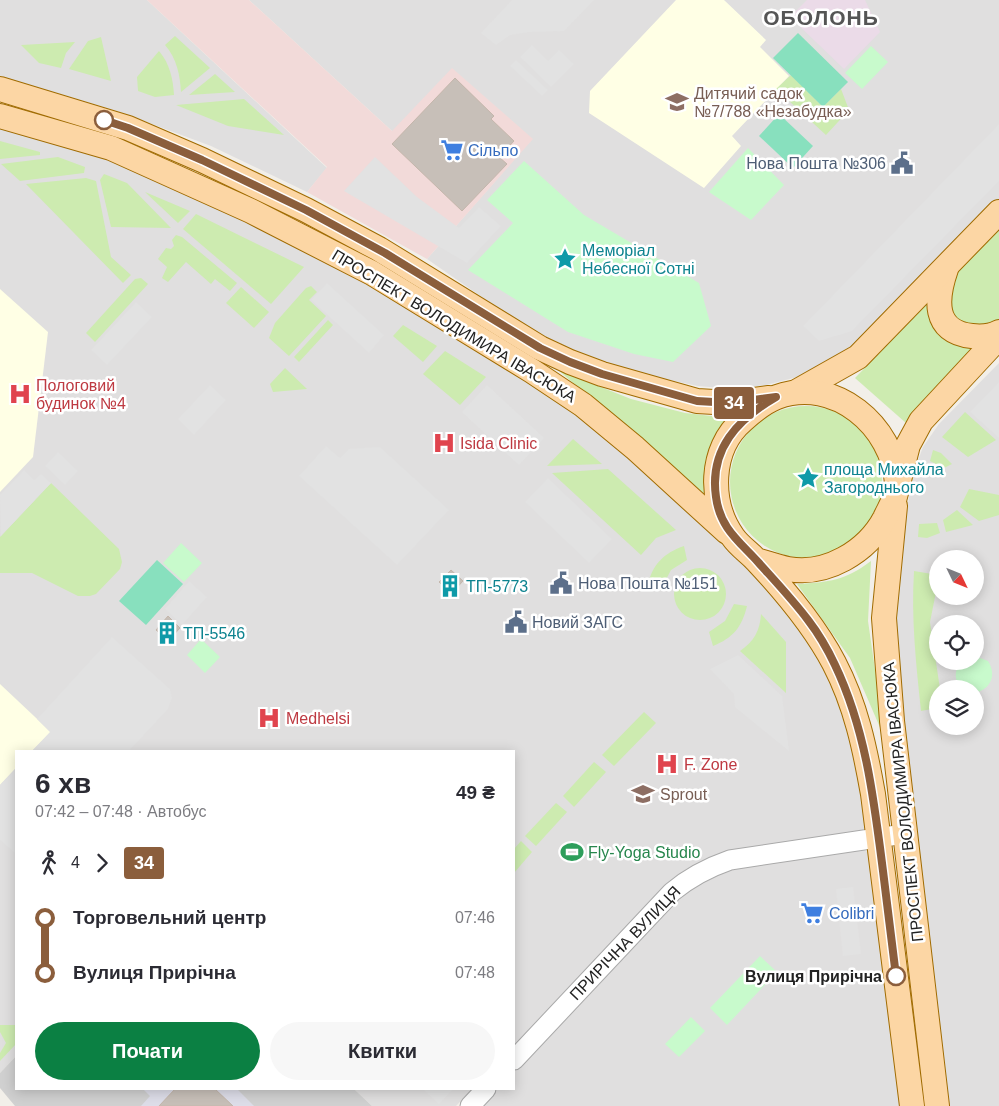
<!DOCTYPE html>
<html lang="uk">
<meta charset="utf-8">
<style>
body{margin:0;font-family:Helvetica,sans-serif;background:#f7f7f7;color:#2b2b33;height:100vh;display:flex;flex-direction:column;font-size:19px;white-space:nowrap}
*{box-sizing:border-box;margin:0}
p{font-size:16px;color:#7c7c81}
.icon{flex:none;width:28px;height:28px;fill:none;stroke:currentColor;stroke-width:2;stroke-linecap:round;stroke-linejoin:round}
.map{position:relative;flex:1;overflow:hidden}
.details{position:absolute;left:15px;top:750px;width:500px;height:340px;display:flex;flex-direction:column;background:#fff;border-radius:0px;box-shadow:0 2px 12px #0003}
.details>*{flex:none}
.badge{padding:0 10px;border-radius:4px;font-size:18px;line-height:32px}
.needle{width:32px;rotate:133deg}
.buttons{position:absolute;left:929px;top:550px;display:grid;gap:10px}
.buttons a{display:grid;place-items:center;width:55px;height:55px;border-radius:50%;background:#fff;box-shadow:0 2px 12px #0003;font-size:25px}
.map>.badge{position:absolute;translate:-50% -50%;box-shadow:0 0 0 2px #fff}
.legs{display:flex;align-items:center;gap:8px;height:55px;padding:0 20px;font-size:16px}
.legs p{margin-inline-start:auto}
.headline{display:flex;align-items:center;justify-content:space-between;height:85px;padding:0 20px}
h1{font-size:28px;font-weight:700;line-height:38px}
.primary-button{display:flex;gap:10px;margin-top:auto;padding:10px 20px}
.primary-button a{flex:1;height:58px;border-radius:30px;background:#0b8043;color:#fff;font-size:20px;font-weight:700;line-height:58px;text-align:center}
.primary-button a+a{background:#f7f7f7;color:#2b2b33}
ul{padding:0 20px;list-style:none}
li{display:flex;align-items:center;gap:18px;height:55px;font-size:19px}
li i{display:grid;place-items:center;width:8px;height:100%;margin:0 6px;background:currentColor}
li i::after{content:'';width:12px;height:12px;margin:-6px;border:4px solid;border-radius:50%;background:#fff}
li p{margin-inline-start:auto}
li:first-child i{background:linear-gradient(#0000 50%,currentColor 0)}
li:last-child i{background:linear-gradient(currentColor 50%,#0000 0)}
.map>svg:first-child{display:block}
</style>
<div class="map">
<svg width="999" height="1106" viewBox="0 0 999 1106">
<rect width="100%" height="100%" fill="#f2efe9"/>
<g fill="#e0dfdf" fill-rule="evenodd">
<polygon points="0,0 147,0 327,168 307,192 211,146 117,111 0,76"/>
<polygon points="249,0 999,0 999,203 860,344 801,376 766,385 733,389 698,386 622,370 547,342 427,259 532,139 392,131"/>
<polygon points="0,122 112,155 373,278 587,419 734,554 780,601 801,627 847,707 868,824 863,830 851,834 743,850 702,861 676,877 514,1046 514,751 16,751 16,1056 0,1073"/>
<path d="M999,363V1106H946L905,730L895,612L908,503L914,471L923,447L939,424ZM938,559H975V596H938ZM938,624H975V661H938ZM938,689H975V726H938Z"/>
<polygon points="849,849 864,850 871,854 902,1106 479,1106 495,1089 514,1089 514,1069 673,900 729,866"/>
<polygon points="354,1089 472,1089 456,1106 372,1106"/>
</g>
<polygon fill="#f2dad9" points="147,0 249,0 392,131 452,68 533,139 427,259 307,192 327,167"/>
<polygon fill="#ebdbe8" points="807,0 865,0 880,32 844,69 790,17"/>
<g fill="#ffffe5">
<polygon points="676,0 724,0 766,40 760,47 789,76 732,136 741,146 704,188 589,113 590,91"/>
<polygon points="0,289 48,332 33,457 0,492"/>
<polygon points="0,684 51,732 32,751 16,751 16,768 0,785"/>
</g>
<polygon fill="#d0d0d0" points="16,1056 16,1089 354,1089 372,1106 15,1106 0,1088 0,1073"/>
<g fill="#cdebb0">
<path d="M175,36L210,68L181,92C180,75 177,59 165,45Z"/>
<polygon points="101,37 111,81 69,69 88,41"/>
<polygon points="75,42 66,53 61,68 39,63 21,45"/>
<path d="M159,51C170,64 173,79 174,95L155,97L138,91L137,77Z"/>
<polygon points="215,74 235,92 189,95"/>
<polygon points="791,75 823,107 841,89 849,110 826,135 776,89"/>
<polygon points="244,99 284,135 228,126 176,105"/>
<polygon points="0,141 40,152 40,155 0,159"/>
<polygon points="58,157 85,167 84,173 20,181 1,164"/>
<polygon points="104,174 127,183 171,228 111,227 100,180"/>
<polygon points="86,178 96,181 111,257 131,275 123,283 26,184"/>
<polygon points="145,192 190,211 178,223"/>
<polygon points="196,214 304,267 271,304 183,229"/>
<polygon points="999,229 999,322 990,329 954,323 944,293 949,280"/>
<polygon points="176,235 182,237 237,283 230,291 215,279 211,284 186,262 168,282 162,278 167,267 158,259 166,248 171,249 174,246 172,240"/>
<polygon points="141,278 148,284 95,342 86,333 135,279"/>
<polygon points="311,286 317,292 309,300 326,316 289,356 269,338 275,323 306,288"/>
<polygon points="241,287 269,312 254,328 226,303"/>
<polygon points="931,300 978,344 906,423 855,378"/>
<polygon points="328,320 333,325 299,362 294,357"/>
<polygon points="403,325 437,346 423,362 393,336"/>
<polygon points="445,351 486,377 460,405 423,374"/>
<polygon points="285,368 307,389 273,392 270,384"/>
<path d="M558,370L631,399L685,413L729,418C713,446 704,463 704,495Z"/>
<circle cx="806" cy="482" r="76"/>
<polygon points="965,412 996,440 968,457 942,437"/>
<polygon points="573,439 602,464 547,466"/>
<polygon points="933,450 941,453 952,464 942,469 938,465 930,461"/>
<polygon points="608,469 676,530 656,538 641,555 552,473"/>
<polygon points="51,483 119,549 122,562 120,569 96,594 90,596 78,596 32,573 0,573 0,537"/>
<polygon points="969,489 999,495 999,515 979,521 960,507"/>
<polygon points="957,510 973,525 946,532 943,520"/>
<polygon points="937,523 940,533 927,538 918,537 919,524"/>
<path d="M684,546L687,560L671,570L662,587L648,584C653,564 664,553 684,546Z"/>
<path d="M871,561L868,621L885,739L850,658L797,584C830,582 844,581 871,561Z"/>
<circle cx="700" cy="594" r="26"/>
<path d="M914,571L938,575L937,587L930,622L940,689H938L937,708L921,711C916,664 911,618 914,571Z"/>
<path d="M734,604L747,606C742,627 733,638 713,646L709,632L725,621Z"/>
<path d="M761,614L786,642V693L740,651C754,641 760,631 761,614Z"/>
<polygon points="644,712 656,723 614,766 602,755"/>
<polygon points="594,762 606,772 574,807 563,796"/>
<polygon points="556,803 567,812 536,846 525,836"/>
<polygon points="521,841 532,852 514,873 514,849"/>
<polygon points="0,1025 16,1025 16,1044 0,1061 0,1053 6,1043 0,1032"/>
</g>
<g fill="#c8facc">
<polygon points="871,46 888,62 862,89 845,73"/>
<polygon points="748,148 784,185 751,220 709,192"/>
<polygon points="524,161 584,215 699,283 711,326 673,362 634,354 568,332 468,270 513,223 487,200"/>
<polygon points="181,543 202,563 184,582 163,563"/>
<polygon points="201,639 220,657 205,673 187,655"/>
<path d="M975,656L988,661C997,675 991,689 975,693V689H962C954,681 954,672 960,662L975,661Z"/>
<polygon points="760,956 777,972 727,1025 710,1008"/>
<polygon points="691,1017 705,1031 679,1057 665,1044"/>
</g>
<g fill="#88e0be">
<polygon points="798,33 848,82 823,107 773,58"/>
<polygon points="779,114 813,146 793,168 759,136"/>
<polygon points="157,560 183,584 146,625 119,601"/>
</g>
<g fill="#e2e2e2">
<polygon points="512,0 594,0 564,31 529,32 510,35 496,45 481,33"/>
<polygon points="532,45 548,61 559,50 574,64 551,87 520,57"/>
<polygon points="516,60 548,90 542,96 510,66"/>
<polygon points="999,124 999,181 852,331 819,341 803,326"/>
<polygon points="375,157 417,197 459,228 479,207 501,226 467,263 344,191"/>
<polygon points="327,283 384,335 369,353 311,300"/>
<polygon points="136,302 152,317 107,365 91,350"/>
<polygon points="999,382 999,438 970,412"/>
<polygon points="210,385 226,400 194,435 178,419"/>
<polygon points="487,385 544,438 519,465 462,412"/>
<polygon points="326,446 340,458 349,449 380,447 449,510 397,565 299,476"/>
<polygon points="58,452 78,471 65,485 45,466"/>
<polygon points="24,470 34,480 41,474 51,483 1,536 0,495"/>
<polygon points="548,478 612,539 589,563 525,502"/>
<polygon points="189,581 207,597 182,625 165,609"/>
<polygon points="112,637 170,689 172,698 168,709 129,751 32,751 50,732 37,719"/>
<polygon points="738,655 782,696 789,751 735,707 734,694 710,669"/>
<polygon points="16,768 16,854 0,840 0,785"/>
<polygon points="853,887 861,954 843,956 836,889"/>
<polygon points="423,1089 453,1089 439,1104"/>
</g>
<g fill="#dddde8">
<polygon points="143,1089 175,1089 159,1106 141,1106 150,1096"/>
<polygon points="215,1089 237,1089 254,1106 233,1106"/>
</g>
<g fill="#c7bfb8" stroke="#c4b6ab">
<polygon points="455,78 494,116 491,119 514,141 499,157 507,164 462,211 392,144"/>
<polygon points="451,570 463,581 451,594 439,582"/>
<polygon points="168,616 180,628 168,641 156,630"/>
<polygon points="175,1089 215,1089 233,1106 159,1106"/>
</g>
<g fill="none" stroke-linecap="round" stroke-linejoin="round">
<defs>
<g id="minor">
<path d="M514,1060L672,892C690,877 707,868 730,860L904,834"/>
<polyline points="470,1106 486,1089"/>
</g>
<g id="major">
<polyline points="0,89 128,128 202,160 306,210 379,249 540,348 570,362 602,374 697,401 731,403 769,398"/>
<polyline points="0,116 111,148 251,211 372,273 532,371 583,405 635,448 727,532"/>
<path d="M946,269C936,298 932,332 972,336C982,337 990,337 999,332"/>
<polyline points="796,392 858,357 999,212"/>
<polyline points="899,480 908,445 921,421 999,337"/>
<polyline points="895,506 884,618 892,721 937,1106"/>
<path d="M756,560C767,563 777,567 788,569C826,576 867,552 885,518C890,507 898,496 897,483C893,426 835,376 777,397C764,402 753,411 743,420C709,449 709,503 733,537C739,546 750,553 757,561C786,592 814,625 834,663C856,705 865,749 873,794L912,1106"/>
</g>
</defs>
<use href="#minor" stroke="#a9a9a9" stroke-width="21"/>
<use href="#major" stroke="#a06b00" stroke-width="26"/>
<use href="#minor" stroke="#fff" stroke-width="19"/>
<use href="#major" stroke="#fcd6a4" stroke-width="24"/>
</g>
<g fill="none" stroke-linecap="round" stroke-linejoin="round">
<defs>
<path id="line-1" d="M104,120L128,128L202,160L306,210L385,253L540,348L570,362L602,374L697,401L731,403L776,397C738,419 709,449 716,497C720,528 739,541 758,562C775,581 793,600 808,620C818,633 828,650 835,665C866,730 874,800 883,871C887,906 892,941 896,976"/>
</defs>
<use href="#line-1" stroke="#fff" stroke-width="11"/>
<use href="#line-1" stroke="#8b5e3c" stroke-width="8"/>
</g>
<defs>
<symbol id="school-bare" viewBox="-9 -9 18 18"><path d="M0-5L7-2L0 1L-7-2ZM-4 1L0 2.5L4 1V4Q0 6-4 4Z" fill="#8d6e63" stroke="#fff" stroke-width="2.5" paint-order="stroke"/></symbol>
<symbol id="supermarket-bare" viewBox="-9 -9 18 18"><path d="M-6-5.5h2.5l.6 2H6L4.5 2H-2.5L-4.4-4H-6ZM-1.5 3.2a1.3 1.3 0 1 0 .1 0ZM3 3.2a1.3 1.3 0 1 0 .1 0Z" fill="#3f7fe0" stroke="#fff" stroke-width="2.5" paint-order="stroke"/></symbol>
<symbol id="civic-bare" viewBox="-9 -9 18 18"><path d="M-.6-6.5H3V-4.5H.6V-3L4-1V1h2V6H-6V1h2V-1L-.6-3ZM-1.2 2.5V6h2.4V2.5Z" fill="#5c6f8a" stroke="#fff" stroke-width="2.5" paint-order="stroke"/></symbol>
<symbol id="sight-bare" viewBox="-9 -9 18 18"><path d="M0-6L1.8-2.2L6-1.7L2.9 1.2L3.7 5.4L0 3.3L-3.7 5.4L-2.9 1.2L-6-1.7L-1.8-2.2Z" fill="#0f9aa8" stroke="#fff" stroke-width="2.5" paint-order="stroke"/></symbol>
<symbol id="hospital-bare" viewBox="-9 -9 18 18"><path d="M-5-5h3v3.5h4V-5h3V5h-3V1.5h-4V5h-3Z" fill="#e0444e" stroke="#fff" stroke-width="2.5" paint-order="stroke"/></symbol>
<symbol id="building-bare" viewBox="-9 -9 18 18"><path d="M-4-6H4V6H1V3H-1V6H-4ZM-2.5-4.3h1.7v1.8h-1.7ZM.8-4.3h1.7v1.8H.8ZM-2.5-1h1.7V.8h-1.7ZM.8-1h1.7V.8H.8Z" fill="#0f9aa8" stroke="#fff" stroke-width="2.5" paint-order="stroke"/></symbol>
<symbol id="stadium-bare" viewBox="-9 -9 18 18"><path d="M0-5a6.5 5 0 1 0 0 10a6.5 5 0 1 0 0-10ZM-3.5-1.8h7v3.6h-7Z" fill="#2e9e5b" stroke="#fff" stroke-width="2.5" paint-order="stroke"/></symbol>
</defs>
<g fill-rule="evenodd">
<use href="#school-bare" x="661" y="86" width="32" height="32"/>
<use href="#supermarket-bare" x="436" y="134" width="32" height="32"/>
<use href="#civic-bare" x="886" y="147" width="32" height="32"/>
<use href="#sight-bare" x="549" y="243" width="32" height="32"/>
<use href="#hospital-bare" x="4" y="378" width="32" height="32"/>
<use href="#hospital-bare" x="428" y="427" width="32" height="32"/>
<use href="#sight-bare" x="792" y="462" width="32" height="32"/>
<use href="#civic-bare" x="545" y="567" width="32" height="32"/>
<use href="#building-bare" x="434" y="570" width="32" height="32"/>
<use href="#civic-bare" x="500" y="606" width="32" height="32"/>
<use href="#building-bare" x="151" y="617" width="32" height="32"/>
<use href="#hospital-bare" x="253" y="702" width="32" height="32"/>
<use href="#hospital-bare" x="651" y="748" width="32" height="32"/>
<use href="#school-bare" x="627" y="778" width="32" height="32"/>
<use href="#stadium-bare" x="556" y="836" width="32" height="32"/>
<use href="#supermarket-bare" x="796" y="897" width="32" height="32"/>
</g>
<g fill="#fff" stroke="#8b5e3c" stroke-width="2.5">
<circle cx="104" cy="120" r="9"/>
<circle cx="896" cy="976" r="9"/>
</g>
<g text-anchor="middle" dominant-baseline="central" stroke-width="5" stroke-linejoin="round" paint-order="stroke">
<g font-size="16" fill="#785e54" stroke="#fff" text-anchor="start">
<text x="694" y="93">Дитячий садок<tspan x="694" dy="18">№7/788 «Незабудка»</tspan></text>
<text x="660" y="794">Sprout</text>
</g>
<g font-size="16" fill="#366cbe" stroke="#fff" text-anchor="start">
<text x="468" y="150">Сільпо</text>
<text x="829" y="913">Colibri</text>
</g>
<g font-size="16" fill="#4e5e75" stroke="#fff" text-anchor="start">
<text x="886" y="163" text-anchor="end">Нова Пошта №306</text>
<text x="578" y="583">Нова Пошта №151</text>
<text x="532" y="622">Новий ЗАГС</text>
</g>
<g font-size="16" fill="#0d838f" stroke="#fff" text-anchor="start">
<text x="582" y="250">Меморіал<tspan x="582" dy="18">Небесної Сотні</tspan></text>
<text x="824" y="469">площа Михайла<tspan x="824" dy="18">Загороднього</tspan></text>
<text x="466" y="586">ТП-5773</text>
<text x="183" y="633">ТП-5546</text>
</g>
<g font-size="16" fill="#222" stroke="#fff">
<text transform="translate(454 326) rotate(31)">ПРОСПЕКТ ВОЛОДИМИРА ІВАСЮКА</text>
<text transform="translate(903 802) rotate(-96)">ПРОСПЕКТ ВОЛОДИМИРА ІВАСЮКА</text>
<text transform="translate(625 943) rotate(-46)">ПРИРІЧНА ВУЛИЦЯ</text>
</g>
<g font-size="16" fill="#be3a42" stroke="#fff" text-anchor="start">
<text x="36" y="385">Пологовий<tspan x="36" dy="18">будинок №4</tspan></text>
<text x="460" y="443">Isida Clinic</text>
<text x="286" y="718">Medhelsi</text>
<text x="684" y="764">F. Zone</text>
</g>
<g font-size="16" fill="#27864d" stroke="#fff" text-anchor="start">
<text x="588" y="852">Fly-Yoga Studio</text>
</g>
<g font-size="16" font-weight="bold" fill="#222" stroke="#fff" text-anchor="end">
<text x="882" y="976">Вулиця Прирічна</text>
</g>
<g font-size="21" font-weight="bold" letter-spacing="1" fill="#555" stroke="#fff">
<text x="821" y="17">ОБОЛОНЬ</text>
</g>
</g>
</svg>
<div class="buttons">
<a><svg class="needle" viewBox="-14 -14 28 28"><path d="M0-13l5 13h-10z" fill="#e53935"/><path d="M0 13l5-13h-10z" fill="#7c7c81"/></svg></a>
<a><svg class="icon" aria-label="locate" viewBox="0 0 24 24"><circle cx="12" cy="12" r="6"/><path d="M12 2v4M12 18v4M2 12h4M18 12h4"/></svg></a>
<a><svg class="icon" aria-label="layers" viewBox="0 0 24 24"><path d="M12 4l9 5-9 5-9-5zM3 14l9 5 9-5"/></svg></a>
</div>
<b class="badge" style="left:734px;top:403px;background:#8b5e3c;color:#fff">34</b>
<section class="details">
<div class="headline"><div><h1>6 хв</h1><p>07:42 – 07:48 · Автобус</p></div><b>49 ₴</b></div>
<div class="legs"><svg class="icon" aria-label="walk" viewBox="0 0 24 24"><circle cx="13" cy="4" r="2"/><path d="M13 8l-2 6 4 7M11 14l-3 7M7 12l3-4h3l4 4"/></svg>4<svg class="icon" aria-label="forward" viewBox="0 0 24 24"><path d="M9 5l7 7-7 7"/></svg><b class="badge" style="background:#8b5e3c;color:#fff">34</b></div>
<ul>
<li><i style="color:#8b5e3c"></i><b>Торговельний центр</b><p>07:46</p></li>
<li><i style="color:#8b5e3c"></i><b>Вулиця Прирічна</b><p>07:48</p></li>
</ul>
<div class="primary-button"><a>Почати</a><a>Квитки</a></div>
</section>
</div>
